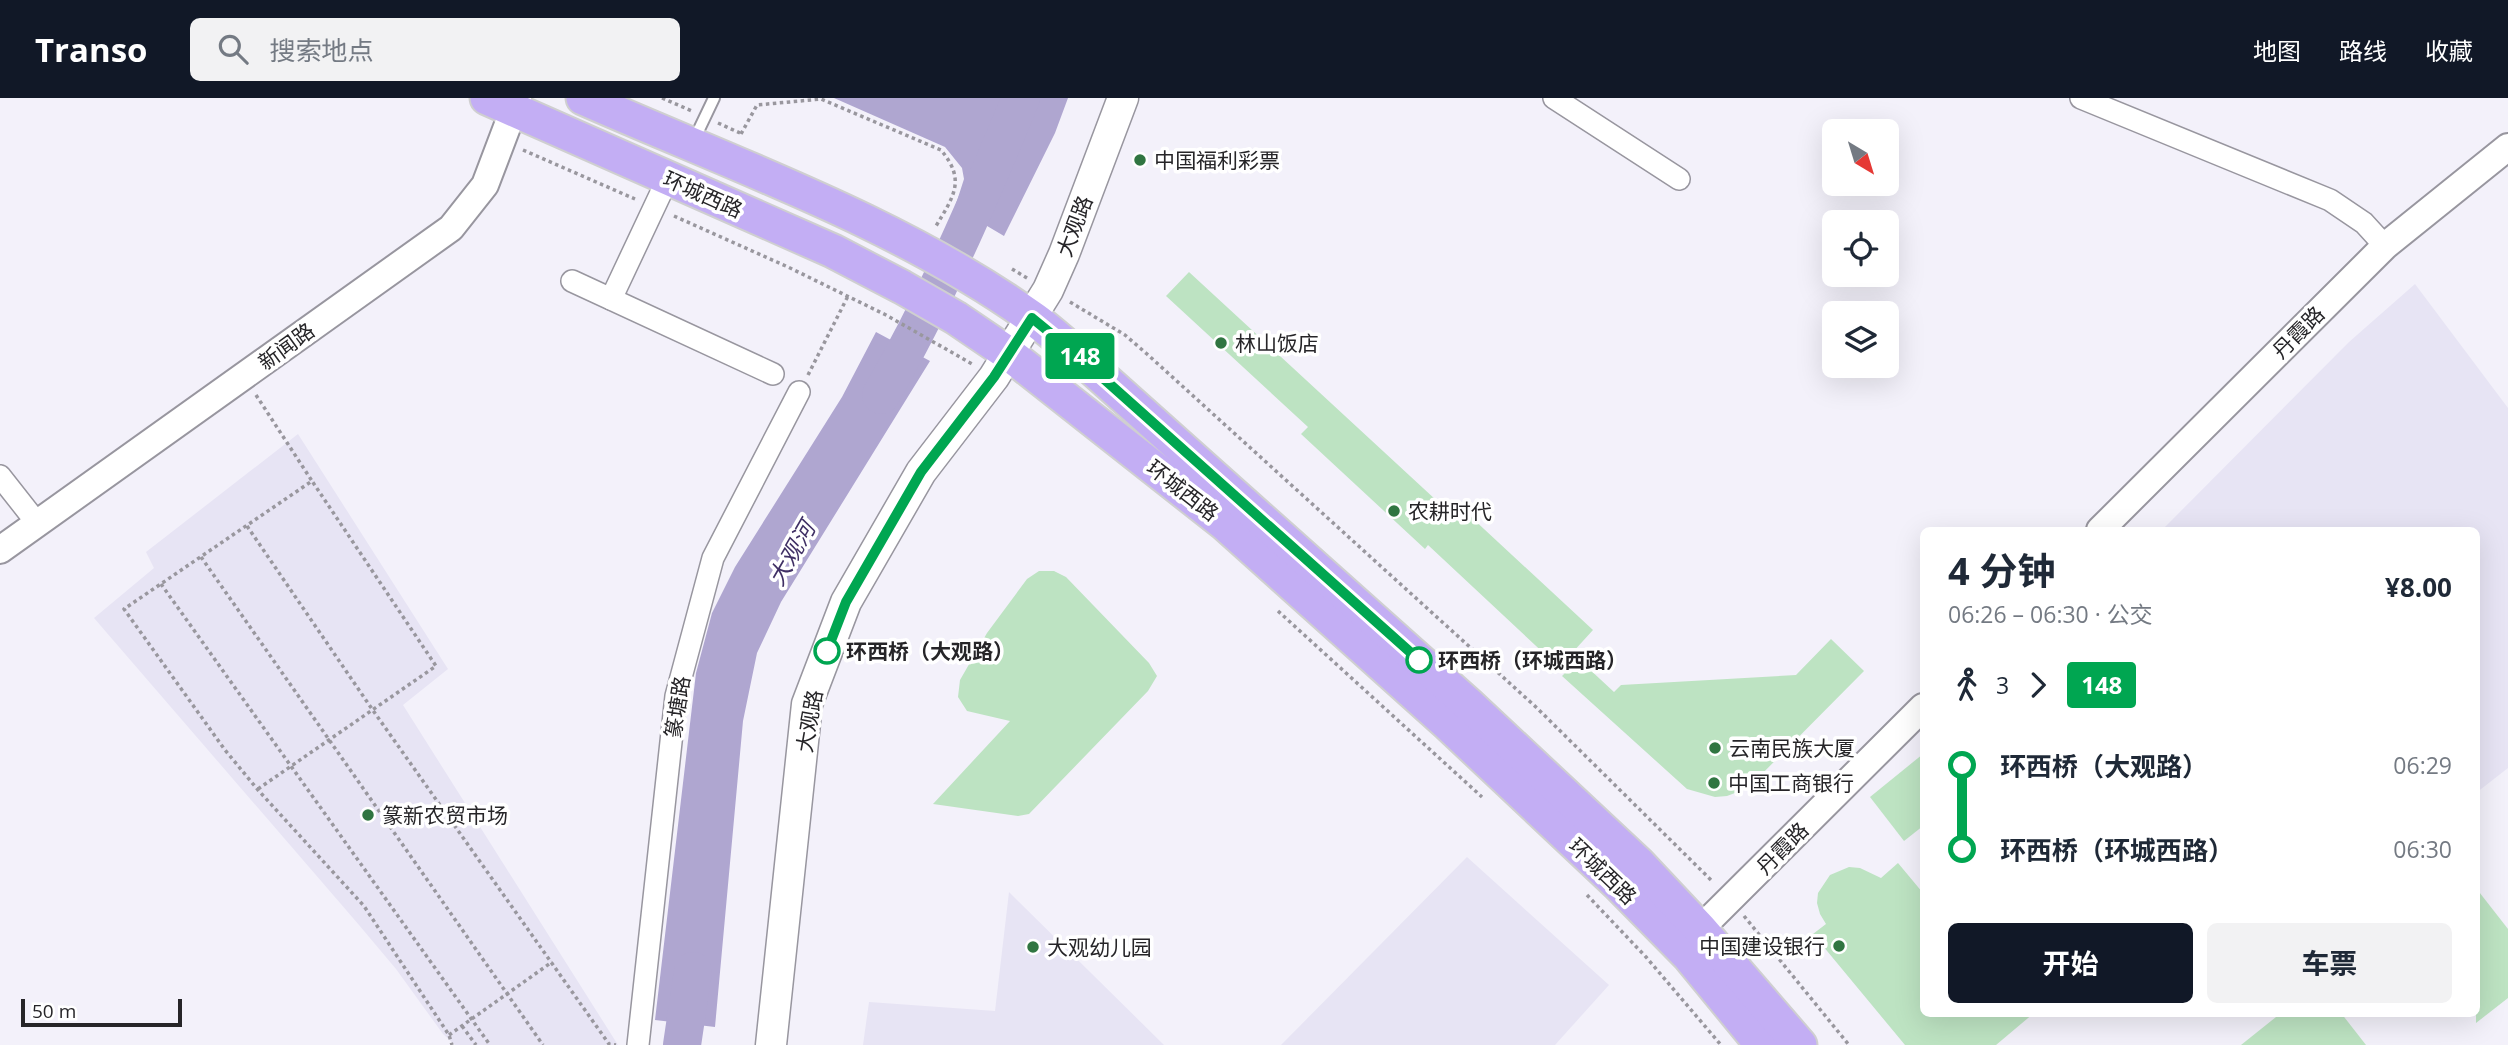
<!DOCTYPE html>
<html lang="zh">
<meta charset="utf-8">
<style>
body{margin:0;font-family:"Open Sans","Noto Sans SC",sans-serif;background:#f2f2f3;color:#1f2937;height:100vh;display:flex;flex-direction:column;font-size:26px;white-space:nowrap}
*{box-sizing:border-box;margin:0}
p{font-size:23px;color:#747a83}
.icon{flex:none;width:38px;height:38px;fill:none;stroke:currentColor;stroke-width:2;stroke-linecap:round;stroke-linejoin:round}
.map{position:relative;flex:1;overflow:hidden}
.details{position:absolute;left:1920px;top:429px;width:560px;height:490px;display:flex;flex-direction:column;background:#fff;border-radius:10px;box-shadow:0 7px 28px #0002}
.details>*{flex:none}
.badge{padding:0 14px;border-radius:5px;font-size:24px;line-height:46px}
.needle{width:46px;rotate:142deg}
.controls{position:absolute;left:1822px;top:21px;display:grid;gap:14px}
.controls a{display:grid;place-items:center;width:77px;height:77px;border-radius:10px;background:#fff;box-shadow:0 7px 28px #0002;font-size:35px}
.scale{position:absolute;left:21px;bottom:18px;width:161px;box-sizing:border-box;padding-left:7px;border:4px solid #262528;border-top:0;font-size:19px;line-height:24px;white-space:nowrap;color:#262528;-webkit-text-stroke:5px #fff;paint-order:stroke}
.map>.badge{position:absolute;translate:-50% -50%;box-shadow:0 0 0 4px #fff}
.legs{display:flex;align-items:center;gap:10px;height:77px;padding:0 28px;font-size:23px}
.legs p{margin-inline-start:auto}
.summary{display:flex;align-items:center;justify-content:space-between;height:119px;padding:0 28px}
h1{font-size:38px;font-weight:700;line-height:52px}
.primary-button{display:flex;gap:14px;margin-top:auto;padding:14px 28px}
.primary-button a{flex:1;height:80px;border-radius:10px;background:#111827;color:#fff;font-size:28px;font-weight:700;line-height:80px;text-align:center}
.primary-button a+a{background:#f2f2f3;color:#1f2937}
ul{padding:0 28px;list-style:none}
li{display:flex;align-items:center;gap:24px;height:84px;font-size:26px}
li i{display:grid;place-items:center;width:10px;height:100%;margin:0 9px;background:currentColor}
li i::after{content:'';width:18px;height:18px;margin:-9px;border:5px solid;border-radius:50%;background:#fff}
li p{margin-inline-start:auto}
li:first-child i{background:linear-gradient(#0000 50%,currentColor 0)}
li:last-child i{background:linear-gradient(currentColor 50%,#0000 0)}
header{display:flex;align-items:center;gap:42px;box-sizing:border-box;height:98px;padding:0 35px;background:#111827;color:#fff}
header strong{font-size:33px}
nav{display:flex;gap:38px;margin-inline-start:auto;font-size:24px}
.search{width:490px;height:63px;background:#f2f2f3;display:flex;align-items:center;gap:18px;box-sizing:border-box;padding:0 24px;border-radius:10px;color:#747a83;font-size:26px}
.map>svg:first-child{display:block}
</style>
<header>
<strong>Transo</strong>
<div class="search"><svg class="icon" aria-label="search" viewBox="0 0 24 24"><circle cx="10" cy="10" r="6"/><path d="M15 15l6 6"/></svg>搜索地点</div>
<nav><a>地图</a><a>路线</a><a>收藏</a></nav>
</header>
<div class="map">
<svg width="2508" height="947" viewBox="0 0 2508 947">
<rect width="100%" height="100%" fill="#f3f1fa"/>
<g fill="#e7e4f4">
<polygon points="2415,186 2508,310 2508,670 2476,695 2476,432 2162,432 2349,244"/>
<polygon points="298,336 448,571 403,607 618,947 455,947 443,936 396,871 359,827 94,520 154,470 146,454"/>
<polygon points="1467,759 1609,887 1555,947 1281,947"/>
<polygon points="1009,794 1164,947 863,947 869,904 995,913"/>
</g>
<g fill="#afa6d0">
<polygon points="834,0 1068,0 1055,35 1004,138 955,109 964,81 962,70 945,49"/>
<polygon points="876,234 930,263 781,504 757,555 743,623 715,929 655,922 696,575 712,515 735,469 842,299"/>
</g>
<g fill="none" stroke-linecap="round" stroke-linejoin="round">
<g stroke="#afa6d0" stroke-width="38">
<path d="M881,297C936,202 979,102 1021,0"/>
<polyline points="682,947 693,873"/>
</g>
</g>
<g fill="#bde3c2">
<polygon points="1189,174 1462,426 1470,418 1593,532 1572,555 1614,594 1621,587 1796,577 1831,541 1864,573 1748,690 1727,698 1715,699 1687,691 1583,597 1562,578 1565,575 1428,447 1425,451 1301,336 1308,329 1166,198"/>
<polygon points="1039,473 1054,473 1066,479 1149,565 1157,578 1148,593 1029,716 1018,718 933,706 1010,623 967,613 958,599 960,582 987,535 1027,481"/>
<polygon points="1923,656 1923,728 1904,743 1870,699"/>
<polygon points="1898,765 1923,795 1923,915 2034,915 1996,947 1905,947 1813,836 1826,826 1820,816 1817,805 1818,795 1830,777 1849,769 1860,770 1881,780"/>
<polygon points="2476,790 2508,831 2508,900 2476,925"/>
<polygon points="2281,915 2341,915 2366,947 2241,947"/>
</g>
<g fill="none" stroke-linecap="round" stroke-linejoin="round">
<defs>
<polyline id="service" points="694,42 714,0"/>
<g id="minor">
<polyline points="1554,0 1679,81"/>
<polyline points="2081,0 2330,102 2364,125 2385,148"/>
<polyline points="572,183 773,276"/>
<polyline points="611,201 668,80"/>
<polyline points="0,378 37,425"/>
<polyline points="638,947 676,598 713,460 799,294"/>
</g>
<g id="tertiary">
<polyline points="2100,432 2385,148 2508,49"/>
<polyline points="0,452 451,130 485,87 518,0"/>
<polyline points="1700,831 1923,609"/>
</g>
<polyline id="secondary" points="771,947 807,606 846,504 921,374 994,279 1048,192 1064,156 1123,0"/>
<g id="primary">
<polyline points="487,0 833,153 902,189 956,220 1009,256 1225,426 1448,626 1618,786 1689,858 1762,947"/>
<path d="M583,0C732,66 898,124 1031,219C1047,230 1061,243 1076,256L1468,606L1638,765L1700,831L1800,947"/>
</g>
</defs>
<use href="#service" stroke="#98969f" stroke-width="14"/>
<use href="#minor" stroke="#98969f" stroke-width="24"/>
<use href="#tertiary" stroke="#98969f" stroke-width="30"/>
<use href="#secondary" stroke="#98969f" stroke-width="33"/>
<use href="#primary" stroke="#cfcfd0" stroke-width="37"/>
<g stroke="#99979e" stroke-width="3.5" stroke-dasharray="3.5 3.5" stroke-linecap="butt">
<polyline points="662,0 692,13"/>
<polyline points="718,25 740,35"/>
<path d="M741,36L757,7L821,1L941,52C966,82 954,98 936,128"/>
<polyline points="523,52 635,101"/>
<polyline points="674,118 788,169 886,217 974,267"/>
<polyline points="1012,171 1027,180"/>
<polyline points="1070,204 1125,237 1147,256 1537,610 1713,784"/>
<polyline points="808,277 848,198"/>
<polyline points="256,297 312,383 124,511 225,652 258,692 364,808 449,937 452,947"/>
<polyline points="247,428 372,611 609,946 616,947"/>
<polyline points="201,459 543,947"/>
<polyline points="161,486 490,947"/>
<polyline points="1278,513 1482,699"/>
<polyline points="258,691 436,568 312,383"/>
<polyline points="1587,797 1646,859 1721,947"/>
<polyline points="1744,818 1849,947"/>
<polyline points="462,928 476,947"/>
<polyline points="449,937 552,864"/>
</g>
<use href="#service" stroke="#fff" stroke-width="10"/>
<use href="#minor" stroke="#fff" stroke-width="21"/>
<use href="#tertiary" stroke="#fff" stroke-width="26"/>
<use href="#secondary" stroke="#fff" stroke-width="30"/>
<use href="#primary" stroke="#c3aef4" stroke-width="33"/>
</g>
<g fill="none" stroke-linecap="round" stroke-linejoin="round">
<defs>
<polyline id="line-1" points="827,553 846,504 921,374 994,279 1032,220 1076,256 1419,562"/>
</defs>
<use href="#line-1" stroke="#fff" stroke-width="16"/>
<use href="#line-1" stroke="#00a651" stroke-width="10"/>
</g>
<g fill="#307541" stroke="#fff" stroke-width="2.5">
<circle cx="1140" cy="62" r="7"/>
<circle cx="1221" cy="245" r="7"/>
<circle cx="1394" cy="413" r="7"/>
<circle cx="1715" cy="650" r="7"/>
<circle cx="1714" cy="685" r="7"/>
<circle cx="368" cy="717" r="7"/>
<circle cx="1839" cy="848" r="7"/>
<circle cx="1033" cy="849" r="7"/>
</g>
<g fill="#fff" stroke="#00a651" stroke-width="3.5">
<circle cx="827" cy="553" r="12"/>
<circle cx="1419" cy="562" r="12"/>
</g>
<g text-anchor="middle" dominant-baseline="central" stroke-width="7" stroke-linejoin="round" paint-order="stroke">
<g font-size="21" fill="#262528" stroke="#fff" text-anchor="start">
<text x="1154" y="62">中国福利彩票</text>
<text x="1235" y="245">林山饭店</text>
<text x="1408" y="413">农耕时代</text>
<text x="1729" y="650">云南民族大厦</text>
<text x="1728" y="685">中国工商银行</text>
<text x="382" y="717">篆新农贸市场</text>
<text x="1825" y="848" text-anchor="end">中国建设银行</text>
<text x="1047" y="849">大观幼儿园</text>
</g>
<g font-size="21" fill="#262528" stroke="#fff">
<text transform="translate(703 96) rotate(24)">环城西路</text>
<text transform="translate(1074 128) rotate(-69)">大观路</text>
<text transform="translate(2298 234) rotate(-45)">丹霞路</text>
<text transform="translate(286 248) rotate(-36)">新闻路</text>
<text transform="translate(1183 392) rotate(38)">环城西路</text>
<text transform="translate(677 609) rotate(-81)">篆塘路</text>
<text transform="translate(809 623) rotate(-80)">大观路</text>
<text transform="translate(1782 750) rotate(-45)">丹霞路</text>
<text transform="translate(1603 773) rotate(44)">环城西路</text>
</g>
<g font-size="21" font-weight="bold" fill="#262528" stroke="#fff" text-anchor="start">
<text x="846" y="553">环西桥（大观路）</text>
<text x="1438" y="562">环西桥（环城西路）</text>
</g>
<g font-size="23" font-style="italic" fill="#403065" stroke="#fff">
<text transform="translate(791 455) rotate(-60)">大观河</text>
</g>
</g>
</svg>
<div class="controls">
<a><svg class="needle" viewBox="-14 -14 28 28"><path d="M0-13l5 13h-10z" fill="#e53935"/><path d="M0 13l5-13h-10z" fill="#747a83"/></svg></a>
<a><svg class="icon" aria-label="locate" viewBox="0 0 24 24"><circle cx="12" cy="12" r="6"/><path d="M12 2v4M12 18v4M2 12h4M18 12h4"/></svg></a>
<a><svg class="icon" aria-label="layers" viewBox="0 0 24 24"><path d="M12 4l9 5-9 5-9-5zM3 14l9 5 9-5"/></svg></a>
</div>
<div class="scale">50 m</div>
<b class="badge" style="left:1080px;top:258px;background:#00a651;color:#fff">148</b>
<section class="details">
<div class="summary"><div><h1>4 分钟</h1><p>06:26 – 06:30 · 公交</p></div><b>¥8.00</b></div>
<div class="legs"><svg class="icon" aria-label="walk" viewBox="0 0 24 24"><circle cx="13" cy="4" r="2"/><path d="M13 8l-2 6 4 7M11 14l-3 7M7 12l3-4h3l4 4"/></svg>3<svg class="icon" aria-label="forward" viewBox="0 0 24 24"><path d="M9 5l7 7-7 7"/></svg><b class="badge" style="background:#00a651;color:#fff">148</b></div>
<ul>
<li><i style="color:#00a651"></i><b>环西桥（大观路）</b><p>06:29</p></li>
<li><i style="color:#00a651"></i><b>环西桥（环城西路）</b><p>06:30</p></li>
</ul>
<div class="primary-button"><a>开始</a><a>车票</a></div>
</section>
</div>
